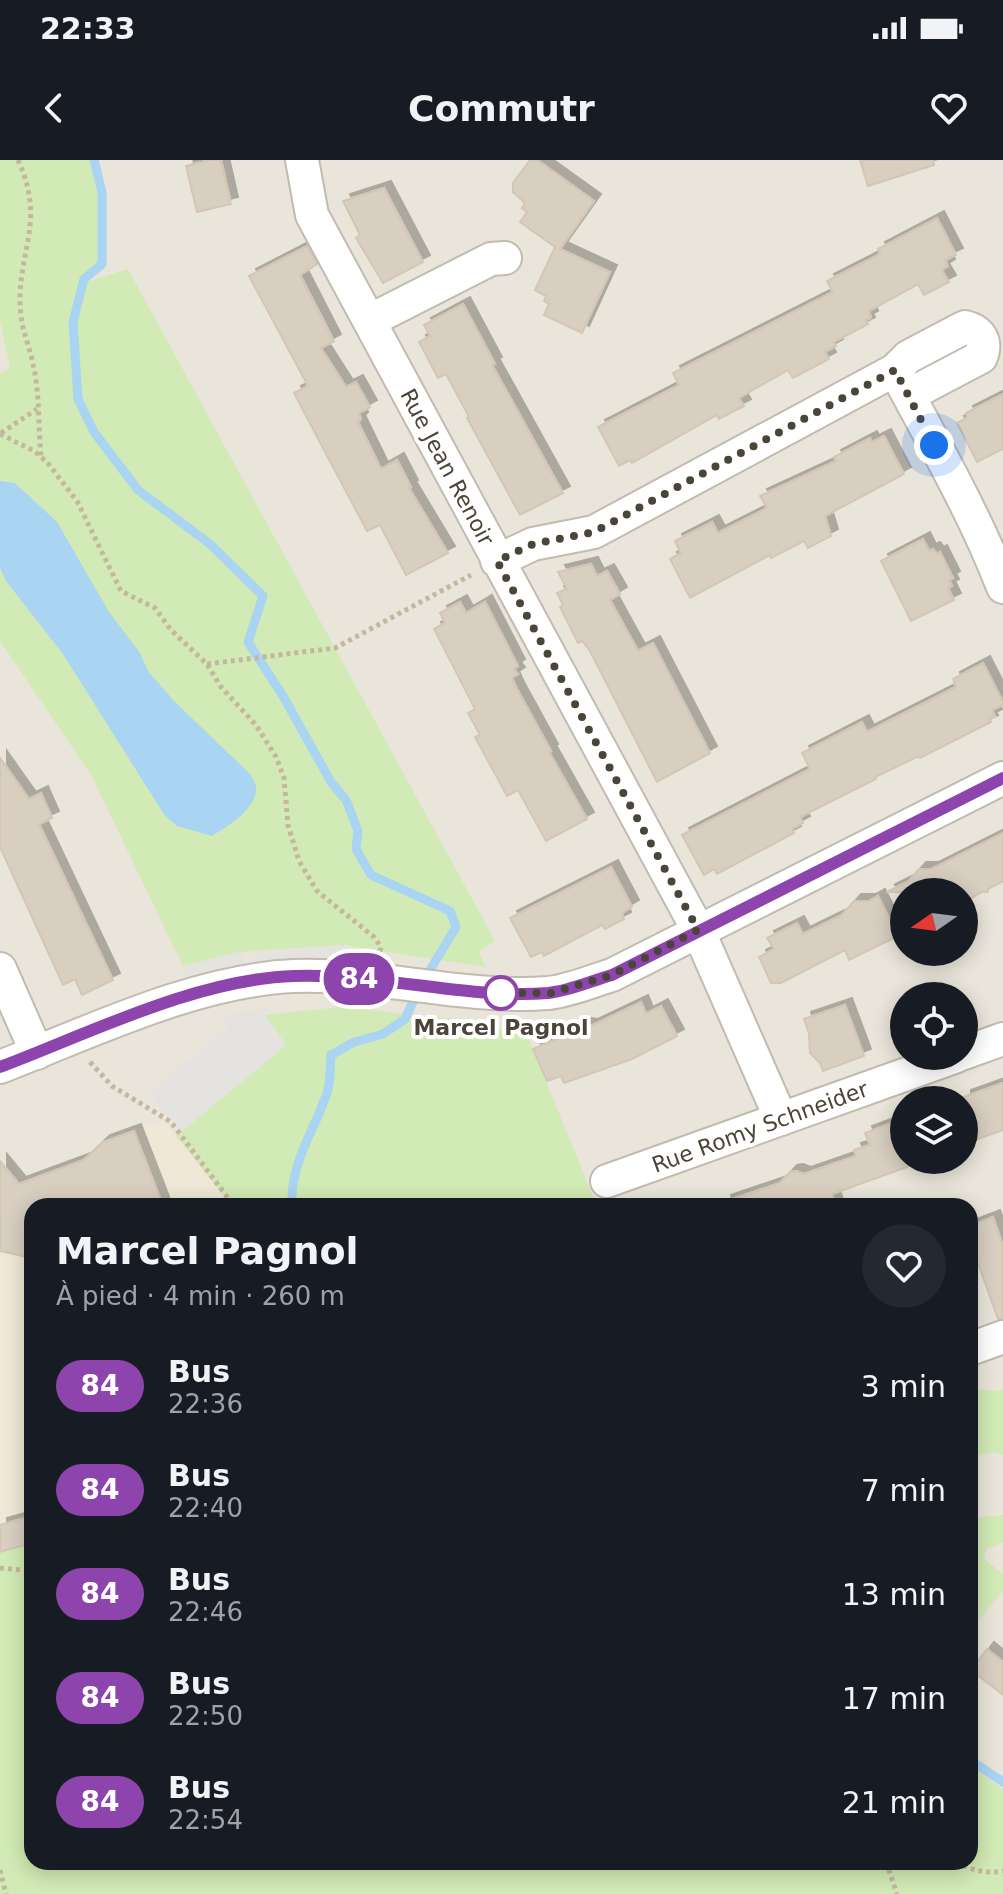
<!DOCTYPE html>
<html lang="fr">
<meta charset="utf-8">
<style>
body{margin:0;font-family:"DejaVu Sans",sans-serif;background:#242831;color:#f1f3f6;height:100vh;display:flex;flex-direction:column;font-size:30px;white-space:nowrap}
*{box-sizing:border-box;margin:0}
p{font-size:26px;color:#9ea1a6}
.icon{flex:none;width:44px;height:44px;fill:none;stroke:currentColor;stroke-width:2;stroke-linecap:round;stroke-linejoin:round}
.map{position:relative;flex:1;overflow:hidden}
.details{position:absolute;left:24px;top:1038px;width:954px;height:672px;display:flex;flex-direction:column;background:#171b24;border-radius:24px;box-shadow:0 4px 20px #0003}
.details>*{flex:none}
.badge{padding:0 16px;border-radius:26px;font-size:28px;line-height:52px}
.needle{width:52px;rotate:256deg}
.tools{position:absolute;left:890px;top:718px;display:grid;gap:16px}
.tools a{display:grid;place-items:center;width:88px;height:88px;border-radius:50%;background:#171b24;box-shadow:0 4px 20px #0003;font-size:40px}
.you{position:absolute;width:40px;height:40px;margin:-20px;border:6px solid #fff;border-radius:50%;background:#1a73e8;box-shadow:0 0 0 12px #1a73e833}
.map>.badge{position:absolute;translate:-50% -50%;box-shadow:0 0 0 4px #fff}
.round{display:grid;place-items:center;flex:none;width:84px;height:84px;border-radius:42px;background:#242831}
.head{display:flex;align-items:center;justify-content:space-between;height:136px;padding:0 32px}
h1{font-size:38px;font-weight:700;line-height:60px}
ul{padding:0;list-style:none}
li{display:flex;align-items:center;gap:24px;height:104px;padding:0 32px}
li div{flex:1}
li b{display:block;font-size:30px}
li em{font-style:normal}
li .badge{min-width:88px;font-weight:700;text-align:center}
.status{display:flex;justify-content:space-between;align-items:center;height:56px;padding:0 40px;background:#171b24;direction:ltr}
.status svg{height:22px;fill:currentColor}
header{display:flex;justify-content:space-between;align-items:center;height:104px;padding:0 32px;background:#171b24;font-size:36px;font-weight:700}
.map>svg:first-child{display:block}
</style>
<div class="status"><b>22:33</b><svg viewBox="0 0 49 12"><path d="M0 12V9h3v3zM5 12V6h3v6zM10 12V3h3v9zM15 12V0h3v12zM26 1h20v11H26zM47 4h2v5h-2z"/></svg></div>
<header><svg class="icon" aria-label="back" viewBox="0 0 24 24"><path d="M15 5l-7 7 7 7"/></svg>Commutr<svg class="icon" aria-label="heart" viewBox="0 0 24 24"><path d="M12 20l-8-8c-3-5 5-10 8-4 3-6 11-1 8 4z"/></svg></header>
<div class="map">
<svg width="1003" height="1734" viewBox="0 0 1003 1734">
<defs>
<filter id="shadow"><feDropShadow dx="7" dy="-7" stdDeviation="0" flood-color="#0004"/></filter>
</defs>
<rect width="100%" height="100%" fill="#f6f3ec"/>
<path fill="#eae5da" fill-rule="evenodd" d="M0,0H1003V1734H0ZM904,732H964V792H904ZM904,836H964V896H904ZM904,940H964V1000H904ZM32,1046H970V1702H32Z"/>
<polygon fill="#efe8d6" points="163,960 232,1046 32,1046 32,1364 30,1357 0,1364 0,1022 13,1037 37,1018 59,1009 63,1018 102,991 99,984"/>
<g fill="#d2eab5">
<polygon points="0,0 97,0 104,37 104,107 89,121 128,109 495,781 479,791 485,807 345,785 240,792 183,806 91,615 0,481 0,214 10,208 0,160"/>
<polygon points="338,847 476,861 476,870 525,870 597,1046 232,1046 176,976 286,885 265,855"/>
<polygon points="1003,1228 1003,1295 993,1292 970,1298 970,1229 1001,1231"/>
<polygon points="1003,1355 1003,1383 986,1389 984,1399 1003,1414 1003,1431 970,1471 970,1358"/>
<polygon points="0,1370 32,1377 32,1702 970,1702 970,1605 1003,1629 1003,1734 0,1734"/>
</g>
<g fill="#e5e3e0">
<polygon points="345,785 358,819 268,820 253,791"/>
<polygon points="240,792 256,822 193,835 183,806"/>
<polygon points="265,848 265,855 286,885 181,972 149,932 228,867 224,855"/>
</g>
<path fill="#a9d4f2" d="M0,321L15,323L57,362L109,452L140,493L148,511L173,540L250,614C252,618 255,622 256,626C258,649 228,666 212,676L177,666L165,656L63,494L6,421L0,408Z"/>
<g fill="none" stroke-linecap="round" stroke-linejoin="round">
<g stroke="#a9d4f2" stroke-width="9">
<polyline points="94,0 102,32 102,104 84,119 73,162 78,239 94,272 138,330 210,384 263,436 248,482 283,536 331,622 346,640 358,671 356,689 371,715 450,751 456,767 424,820"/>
<path d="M292,1046C290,1002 314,972 327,933C331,921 330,907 331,895L354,882L383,874L405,859L417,833"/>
<polyline points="970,1600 1003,1622"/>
</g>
</g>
<g fill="#d8cfc1" stroke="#d3c7b4" stroke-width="2" filter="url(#shadow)">
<polygon points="210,0 221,0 231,44 197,52 186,6"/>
<polygon points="530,0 537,0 594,41 560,89 610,112 582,173 544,155 549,144 544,141 546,136 535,130 555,87 520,62 527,52 522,48 525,43 513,32 513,23"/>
<polygon points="860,0 933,0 934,5 868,26"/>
<polygon points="384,28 423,102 383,123 356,78 360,75 343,41"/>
<polygon points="937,58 956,95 945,100 948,106 942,110 949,122 924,135 918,124 869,151 871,158 866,160 868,164 834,182 836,186 825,192 829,199 793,218 788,210 739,238 744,246 719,259 717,255 632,303 630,300 619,306 598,267 679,225 673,213 833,132 827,121 880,94 878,89"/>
<polygon points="307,86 317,104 300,115 334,181 321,188 346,227 356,222 370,247 359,253 361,259 358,262 381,309 397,300 411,327 409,328 448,393 406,415 380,365 367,371 325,292 294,233 308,226 249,116"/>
<polygon points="463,144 495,204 492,205 563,333 520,355 467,258 469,257 446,214 438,218 419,182 430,176 424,165"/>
<polygon points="1003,234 1003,289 977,302 957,263 968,257 966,253"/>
<polygon points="884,276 904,314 825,356 831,376 808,388 804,381 771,398 770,395 690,438 670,399 681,393 675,381 712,362 718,373 767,348 760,336 836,301 834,297 870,278 872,282"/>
<polygon points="923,379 929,391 933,389 937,394 940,392 953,418 949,420 952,426 948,428 954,440 911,461 881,401"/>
<polygon points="591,404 597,416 607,411 620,434 610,440 638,491 653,483 710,593 657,622 590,491 582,481 578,483 560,447 563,445 557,433 567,429 558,412"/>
<polygon points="460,442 466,453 485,442 518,506 514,509 518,514 512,518 517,529 551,591 549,592 587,659 546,681 518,630 507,636 475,577 480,575 468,553 475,549 434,469 445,463 440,453"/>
<polygon points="983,503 1003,542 1003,545 992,550 995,556 989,559 991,562 920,598 919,596 875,617 876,619 800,657 803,663 792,669 794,673 717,714 714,709 704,715 682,675 810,609 802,593 862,562 867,572 956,527 953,519"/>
<polygon points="0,598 29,639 41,633 52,658 39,664 113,820 82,835 75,819 63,825 0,687"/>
<polygon points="1003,673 1003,721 988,729 988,732 982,732 964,742 964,732 887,732 909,721 919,709 932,709"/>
<polygon points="611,707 632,747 622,753 624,759 605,769 602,765 544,796 542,792 531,797 510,758"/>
<polygon points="878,736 898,776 849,800 845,790 781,823 771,823 759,797 774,789 767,778 797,763 803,774 842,755 854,741 869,741"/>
<polygon points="641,842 646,854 661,846 677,876 632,899 564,923 561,916 547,921 533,889 565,876 578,864 591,866"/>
<polygon points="845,845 864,896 823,911 820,903 810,893 809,874 804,859"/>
<polygon points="1003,923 1003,970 964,984 964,937"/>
<polygon points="897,961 904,982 904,1000 911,1000 913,1005 832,1034 836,1046 725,1046 724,1042 780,1023 790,1012 796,1011 804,1014 856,996 854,990 870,985 865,973"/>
<polygon points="134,971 163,1046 32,1046 32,1098 0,1091 0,1001 19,1024 84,1000 103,982"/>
<polygon points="993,1057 1003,1086 1003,1158 998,1159 970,1081 970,1066"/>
<polygon points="32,1356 32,1383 0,1392 0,1365"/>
<polygon points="987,1489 1003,1502 1003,1535 971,1510"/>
</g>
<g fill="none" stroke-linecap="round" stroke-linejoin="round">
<defs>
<g id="street">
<polyline points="302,0 312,55 698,770 781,959"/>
<polyline points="371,160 491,99 505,98"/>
<path d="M909,235L981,197C987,182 981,171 965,167L908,197L895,210C933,282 974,352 1003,427"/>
<polyline points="497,401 533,384 594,372 895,210"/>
<polyline points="0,809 37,893"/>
<polyline points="964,893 1003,879"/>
<path d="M0,907C90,872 197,820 294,816C379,813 462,839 548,833C569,831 592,821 612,815L1003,618"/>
<polyline points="607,1021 957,896"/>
<polyline points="970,1189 1003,1177"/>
</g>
</defs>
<use href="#street" stroke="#c2bbae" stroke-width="36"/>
<g stroke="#c4b79f" stroke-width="5" stroke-dasharray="4 4" stroke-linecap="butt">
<path d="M18,0C48,65 14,95 21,156C23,173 30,188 33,204C40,233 38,266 41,296"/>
<polyline points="1,273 37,249"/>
<polyline points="0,274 34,291 47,302 77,341 121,431 155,448 171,470 207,504 221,527 256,565 276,597 284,618 288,665 299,701 317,731 374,777 381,787 380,792"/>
<polyline points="207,504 335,488 471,415"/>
<polyline points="90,902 112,926 171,962 234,1046"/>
<polyline points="0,1408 32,1411"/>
<polyline points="886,1702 897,1734"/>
<path d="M956,1702C973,1710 984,1714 1003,1711"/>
<polyline points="0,1710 6,1734"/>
</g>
<use href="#street" stroke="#fff" stroke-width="32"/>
</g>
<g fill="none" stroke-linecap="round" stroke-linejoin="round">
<defs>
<path id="line" d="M0,907C90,873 197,819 294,816C379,813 462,839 548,833C569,831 591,821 612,815L1003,618"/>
</defs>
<use href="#line" stroke="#fff" stroke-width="18"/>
<use href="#line" stroke="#8e44ad" stroke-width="12"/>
<polyline stroke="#4b4439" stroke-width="8" stroke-dasharray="0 14.4" points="501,833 490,833 551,833 612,815 698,770 497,401 533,384 594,372 895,210 934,285"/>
</g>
<circle fill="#fff" stroke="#8e44ad" stroke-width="4" cx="501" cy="833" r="16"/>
<g text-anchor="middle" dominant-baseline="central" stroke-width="8" stroke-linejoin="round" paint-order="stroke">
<g font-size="22" fill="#4b4439" stroke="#fff">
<text transform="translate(447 307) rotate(62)">Rue Jean Renoir</text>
<text transform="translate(760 967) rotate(-20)">Rue Romy Schneider</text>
</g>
<g font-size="22" font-weight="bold" fill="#4b4439" stroke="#fff">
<text x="501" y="867">Marcel Pagnol</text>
</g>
</g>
</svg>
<div class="tools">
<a><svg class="needle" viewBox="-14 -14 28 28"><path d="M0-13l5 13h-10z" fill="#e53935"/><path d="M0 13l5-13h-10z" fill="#9ea1a6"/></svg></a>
<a><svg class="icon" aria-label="locate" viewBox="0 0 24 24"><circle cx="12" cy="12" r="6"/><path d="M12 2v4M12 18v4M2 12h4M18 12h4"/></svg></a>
<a><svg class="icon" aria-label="layers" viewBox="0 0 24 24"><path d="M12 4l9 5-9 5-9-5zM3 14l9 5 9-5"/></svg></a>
</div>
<div class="you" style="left:934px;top:285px"></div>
<b class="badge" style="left:359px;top:819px;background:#8e44ad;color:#fff">84</b>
<section class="details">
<div class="head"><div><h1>Marcel Pagnol</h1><p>À pied · 4 min · 260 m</p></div><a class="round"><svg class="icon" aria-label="heart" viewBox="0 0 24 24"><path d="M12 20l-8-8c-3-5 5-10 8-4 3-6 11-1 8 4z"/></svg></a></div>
<ul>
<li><span class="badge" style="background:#8e44ad;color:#fff">84</span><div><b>Bus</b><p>22:36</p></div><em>3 min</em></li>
<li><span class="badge" style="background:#8e44ad;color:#fff">84</span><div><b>Bus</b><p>22:40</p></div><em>7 min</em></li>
<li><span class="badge" style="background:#8e44ad;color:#fff">84</span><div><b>Bus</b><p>22:46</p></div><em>13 min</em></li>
<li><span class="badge" style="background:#8e44ad;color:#fff">84</span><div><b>Bus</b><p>22:50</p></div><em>17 min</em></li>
<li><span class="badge" style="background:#8e44ad;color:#fff">84</span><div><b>Bus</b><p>22:54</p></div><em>21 min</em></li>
</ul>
</section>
</div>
